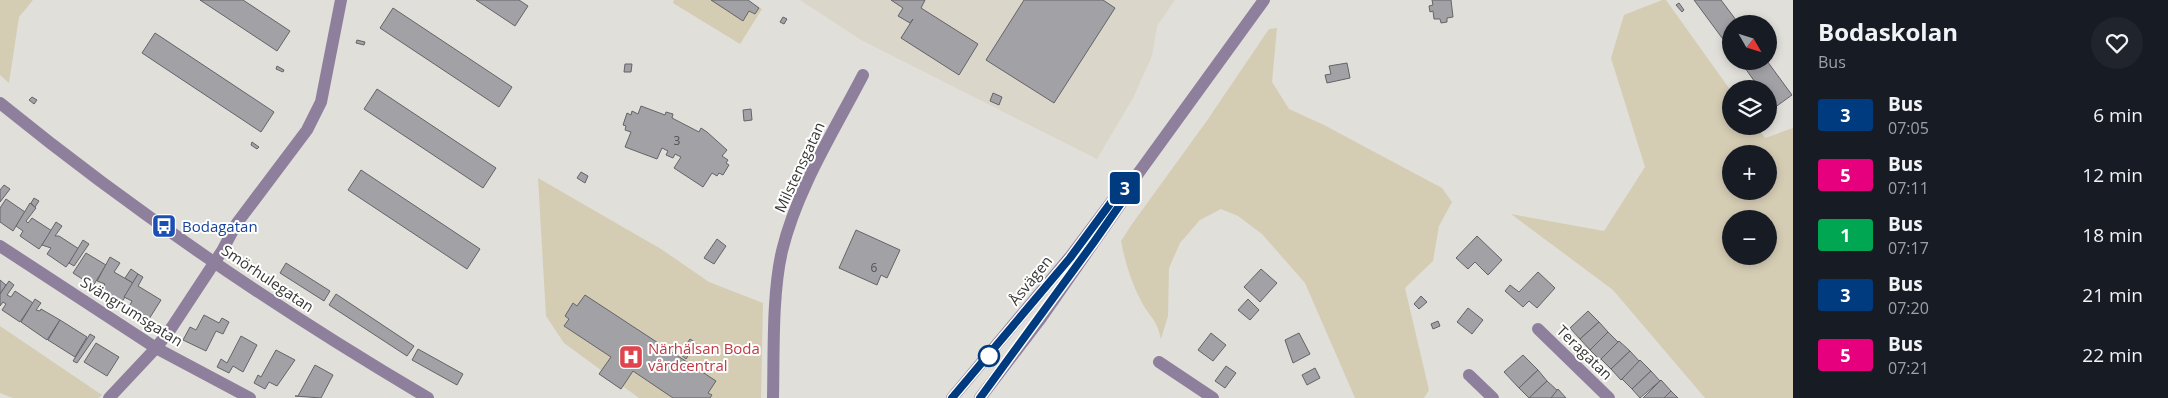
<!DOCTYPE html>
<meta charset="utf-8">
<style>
body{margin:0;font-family:"Open Sans",sans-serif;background:#20242c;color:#f1f3f6;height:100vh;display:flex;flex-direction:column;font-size:19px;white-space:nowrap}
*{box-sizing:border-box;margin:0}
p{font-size:16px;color:#9ea1a6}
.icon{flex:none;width:28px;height:28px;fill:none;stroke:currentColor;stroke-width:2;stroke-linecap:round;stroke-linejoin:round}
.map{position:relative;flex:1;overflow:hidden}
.side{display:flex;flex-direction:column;background:#171b24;width:375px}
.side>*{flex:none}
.badge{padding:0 10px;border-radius:4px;font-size:18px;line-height:32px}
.needle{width:32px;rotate:129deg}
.controls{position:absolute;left:1722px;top:15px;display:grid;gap:10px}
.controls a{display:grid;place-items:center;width:55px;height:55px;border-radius:50%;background:#171b24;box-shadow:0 2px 8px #0003;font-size:25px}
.map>.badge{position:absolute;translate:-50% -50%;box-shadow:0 0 0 2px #fff}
.round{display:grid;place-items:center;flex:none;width:52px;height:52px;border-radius:26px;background:#20242c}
.headline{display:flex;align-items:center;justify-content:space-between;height:85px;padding:0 25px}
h1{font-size:24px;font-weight:700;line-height:38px}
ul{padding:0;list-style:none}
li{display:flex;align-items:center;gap:15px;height:60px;padding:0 25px}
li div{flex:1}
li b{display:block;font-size:19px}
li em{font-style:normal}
li .badge{min-width:55px;font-weight:700;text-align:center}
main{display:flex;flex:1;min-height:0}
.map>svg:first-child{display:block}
</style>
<main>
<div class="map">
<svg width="1793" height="398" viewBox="0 0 1793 398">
<rect width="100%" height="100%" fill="#e1dfda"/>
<polygon fill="#dad6c9" points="800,0 1175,0 1157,26 1152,56 1133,98 1097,159 861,40"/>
<g fill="#d5ccb4" fill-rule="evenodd">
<polygon points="0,0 33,0 19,17 9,83 0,75"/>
<polygon points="674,0 747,0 762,9 740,44 673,3"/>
<path d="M1662,0H1666L1731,91V126H1757L1765,138L1793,128V398H1705L1613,290L1511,214L1604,231L1645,167L1611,58L1624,15ZM1731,154H1769V191H1731ZM1731,219H1769V256H1731Z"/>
<path d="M1277,28L1272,82L1289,109L1324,125L1442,188L1452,202L1439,226L1433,261L1405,288L1429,390L1424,398H1355L1305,283L1262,234L1238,216L1221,209L1200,220L1180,243L1169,268L1168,316L1161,339C1156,317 1150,318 1141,301C1131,282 1125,262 1121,241L1132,224L1206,122L1269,29Z"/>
<polygon points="538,178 661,249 709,282 763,303 761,398 639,398 564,343 546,316"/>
<polygon points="0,326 102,395 98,398 13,398 0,393"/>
</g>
<g fill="#a1a1a6" stroke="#646469">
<polygon points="200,0 243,0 290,31 277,51"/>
<polygon points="476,0 519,0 528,6 515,26"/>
<polygon points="711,0 748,0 759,8 755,14 749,11 743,21"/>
<polygon points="891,0 925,0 921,8 978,44 959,75 901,38 913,19 910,23 898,16 903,8"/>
<polygon points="1024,0 1103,0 1115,8 1054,103 986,60"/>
<polygon points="1432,0 1451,0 1453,17 1447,18 1447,22 1441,23 1440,19 1434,19 1433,11 1430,12 1429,6 1433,5"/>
<polygon points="1694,0 1721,0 1739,24 1731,24 1731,50"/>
<polygon points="1679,3 1684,10 1682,12 1676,5"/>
<polygon points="393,8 512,87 499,107 380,28"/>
<polygon points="783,17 787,19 784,24 780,22"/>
<polygon points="155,33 274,112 261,132 142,53"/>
<polygon points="357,40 365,42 364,45 356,43"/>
<polygon points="1740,61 1767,61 1792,95 1774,108 1769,100 1769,89 1760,89"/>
<polygon points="1347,63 1350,78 1327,83 1325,75 1331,74 1329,66"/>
<polygon points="625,64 632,64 631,72 624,72"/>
<polygon points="277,66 284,70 283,72 276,69"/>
<polygon points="377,89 496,168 483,188 364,109"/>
<polygon points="993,93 1002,97 999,105 990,101"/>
<polygon points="32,97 37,100 34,104 29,100"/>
<polygon points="641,106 665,115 666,112 673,114 672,118 699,132 701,128 707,132 727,150 722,156 728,160 726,163 729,165 723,175 719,173 717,176 712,173 703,187 674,168 681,157 675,154 673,158 666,155 668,151 662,148 657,159 625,147 631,132 625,130 626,126 623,125 627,113 631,115 632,111 638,114"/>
<polygon points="751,109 752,120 744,121 743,110"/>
<polygon points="252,142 259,147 257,149 251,145"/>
<polygon points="361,170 480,249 467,269 348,190"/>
<polygon points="581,172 588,176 585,183 577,178"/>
<polygon points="4,185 10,189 0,202 0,190"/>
<polygon points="34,198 39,201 35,207 31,203"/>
<polygon points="6,199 25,212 13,231 0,222 0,208"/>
<polygon points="30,203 36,208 26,221 28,223 32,218 52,231 39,249 20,236 23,231 16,226"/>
<polygon points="56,222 62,226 55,236 59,236 79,249 66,267 47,254 51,248 42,245"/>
<polygon points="856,230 900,250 887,278 881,275 877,285 839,268"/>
<polygon points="1477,236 1502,260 1488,275 1475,262 1468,269 1456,258"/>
<polygon points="717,239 726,246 714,264 704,258"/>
<polygon points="83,240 89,244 74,266 69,263"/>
<polygon points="86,253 106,265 93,286 73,273"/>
<polygon points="110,257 120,263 114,272 133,283 122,302 101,290 105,284 97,281"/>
<polygon points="286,263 330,291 324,301 280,273"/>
<polygon points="131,269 138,274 133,283 125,278"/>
<polygon points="1261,269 1277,283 1260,302 1244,287"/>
<polygon points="1538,272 1555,288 1537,308 1529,301 1523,307 1505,291 1510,285 1519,292"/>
<polygon points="138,274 143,277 138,286 161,300 149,319 129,307 132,301 124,297"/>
<polygon points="0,280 6,285 0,294"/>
<polygon points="9,281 14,285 7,295 11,297 15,291 33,303 20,322 2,310 6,304 3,302 0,306 0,294"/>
<polygon points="336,294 414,346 407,356 329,305"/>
<polygon points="585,295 716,381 708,393 712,395 710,398 673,398 633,371 621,389 599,374 611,357 564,326 569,319 565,316 573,303 577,306"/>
<polygon points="1421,296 1427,302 1419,309 1414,304"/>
<polygon points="35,299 41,303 36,310 40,311 41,309 60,320 47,340 21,322"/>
<polygon points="1248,299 1259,310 1250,320 1238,310"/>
<polygon points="1468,308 1483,320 1472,334 1457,322"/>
<polygon points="1588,311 1599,322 1580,339 1570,328"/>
<polygon points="204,315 219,323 222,318 229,322 223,334 216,331 206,351 183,340 190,327 196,330"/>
<polygon points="60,320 87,337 75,357 48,340"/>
<polygon points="1438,321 1440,326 1433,329 1431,324"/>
<polygon points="1599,322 1608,332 1590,350 1580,339"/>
<polygon points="1608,332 1619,343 1600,360 1590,350"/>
<polygon points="1211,333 1226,345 1213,361 1198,350"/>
<polygon points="1299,333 1310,354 1293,363 1285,340"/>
<polygon points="90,334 95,337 77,363 73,361"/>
<polygon points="241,336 257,345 243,372 233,366 229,373 217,367 221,359 227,363"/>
<polygon points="690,339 696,343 686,359 680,354"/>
<polygon points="1619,341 1630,351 1611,369 1601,359"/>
<polygon points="96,343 119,357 107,376 84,362"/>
<polygon points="418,349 463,374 457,385 412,360"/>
<polygon points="276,350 295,360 277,386 269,382 265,389 254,383 258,375 261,377"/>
<polygon points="1630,351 1640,362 1621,380 1611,369"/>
<polygon points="1523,355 1538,370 1519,388 1504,372"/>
<polygon points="1640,360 1651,371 1632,389 1622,379"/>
<polygon points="315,365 333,375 321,398 295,396 298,396"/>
<polygon points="1226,366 1236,373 1225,388 1215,381"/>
<polygon points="1315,368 1320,378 1307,385 1302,375"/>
<polygon points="1538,370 1547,381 1529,398 1519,388"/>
<polygon points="1651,371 1660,381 1640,398 1632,389"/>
<polygon points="1661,380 1671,391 1664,398 1643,398"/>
<polygon points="1547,381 1558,391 1551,398 1529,398"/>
<polygon points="1558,389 1566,398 1551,398"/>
<polygon points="1671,391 1678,398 1664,398"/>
</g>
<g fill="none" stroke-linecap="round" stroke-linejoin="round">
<g stroke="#8e7f9d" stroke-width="12">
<path d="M0,103C134,212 279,310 428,398"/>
<polyline points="0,246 156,348 250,398"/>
<polyline points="1538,329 1609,398"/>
<polyline points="1159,362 1213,398"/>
<polyline points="1469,375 1493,398"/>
<polyline points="109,398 156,348 172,327 222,251 237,223 307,130 321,102 341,0"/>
<path d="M773,398C774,353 772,294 782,251C797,189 834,131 863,75"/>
<polyline points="952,398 1070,257 1118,193 1130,184"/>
<polyline points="980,398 1041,318 1124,199 1132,182 1264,0"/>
</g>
</g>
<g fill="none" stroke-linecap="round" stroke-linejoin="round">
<defs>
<polyline id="line" points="952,398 1070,258 1118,193 1132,182 1124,199 1094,242 980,398"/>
</defs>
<use href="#line" stroke="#fff" stroke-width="11"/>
<use href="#line" stroke="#003b80" stroke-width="8"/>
</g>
<defs>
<symbol id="bus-square" viewBox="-11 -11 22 22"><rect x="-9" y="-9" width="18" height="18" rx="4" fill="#1a4fb4" stroke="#fff"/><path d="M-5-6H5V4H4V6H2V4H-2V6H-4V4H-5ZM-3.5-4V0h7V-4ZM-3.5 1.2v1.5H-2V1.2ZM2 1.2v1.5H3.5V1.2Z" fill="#fff"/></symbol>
<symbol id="hospital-square" viewBox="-11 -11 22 22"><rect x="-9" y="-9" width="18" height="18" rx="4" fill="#e0444e" stroke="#fff"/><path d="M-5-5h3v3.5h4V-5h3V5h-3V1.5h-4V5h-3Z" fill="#fff"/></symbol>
</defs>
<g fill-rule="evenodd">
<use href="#bus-square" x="150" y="212" width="28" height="28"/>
<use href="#hospital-square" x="617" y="343" width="28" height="28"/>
</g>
<circle fill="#fff" stroke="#003b80" stroke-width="2.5" cx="989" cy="356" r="10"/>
<g text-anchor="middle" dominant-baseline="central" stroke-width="4" stroke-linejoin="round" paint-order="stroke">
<g font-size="12" fill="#525252">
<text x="677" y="140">3</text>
<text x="874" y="267">6</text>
</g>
<g font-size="15" fill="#383836" stroke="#fff">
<text transform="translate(799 167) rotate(-65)">Milstensgatan</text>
<text transform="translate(268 278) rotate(34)">Smörhulegatan</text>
<text transform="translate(1030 280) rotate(-51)">Åsvägen</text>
<text transform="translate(132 311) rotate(32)">Svängrumsgatan</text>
<text transform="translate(1585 352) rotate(44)">Teragatan</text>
</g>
<g font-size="15" fill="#164399" stroke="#fff" text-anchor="start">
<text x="182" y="226">Bodagatan</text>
</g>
<g font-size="15" fill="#be3a42" stroke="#fff" text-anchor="start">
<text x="648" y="348">Närhälsan Boda<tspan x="648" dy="17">vårdcentral</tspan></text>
</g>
</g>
</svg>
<div class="controls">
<a><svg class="needle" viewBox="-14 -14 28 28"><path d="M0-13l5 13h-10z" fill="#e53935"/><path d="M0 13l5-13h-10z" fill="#9ea1a6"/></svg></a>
<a><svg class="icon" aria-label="layers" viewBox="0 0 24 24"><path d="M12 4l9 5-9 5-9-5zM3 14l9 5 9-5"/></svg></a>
<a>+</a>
<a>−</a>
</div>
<b class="badge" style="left:1125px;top:188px;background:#003b80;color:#fff">3</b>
</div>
<section class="side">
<div class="headline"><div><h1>Bodaskolan</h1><p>Bus</p></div><a class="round"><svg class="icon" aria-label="heart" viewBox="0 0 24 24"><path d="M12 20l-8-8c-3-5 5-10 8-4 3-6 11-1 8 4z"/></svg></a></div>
<ul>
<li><span class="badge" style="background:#003b80;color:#fff">3</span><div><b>Bus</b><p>07:05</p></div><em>6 min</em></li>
<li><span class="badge" style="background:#e6007e;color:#fff">5</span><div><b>Bus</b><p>07:11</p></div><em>12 min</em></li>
<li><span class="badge" style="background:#00a651;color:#fff">1</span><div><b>Bus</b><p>07:17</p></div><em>18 min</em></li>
<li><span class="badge" style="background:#003b80;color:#fff">3</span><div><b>Bus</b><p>07:20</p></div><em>21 min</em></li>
<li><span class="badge" style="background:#e6007e;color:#fff">5</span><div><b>Bus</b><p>07:21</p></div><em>22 min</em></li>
</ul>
</section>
</main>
